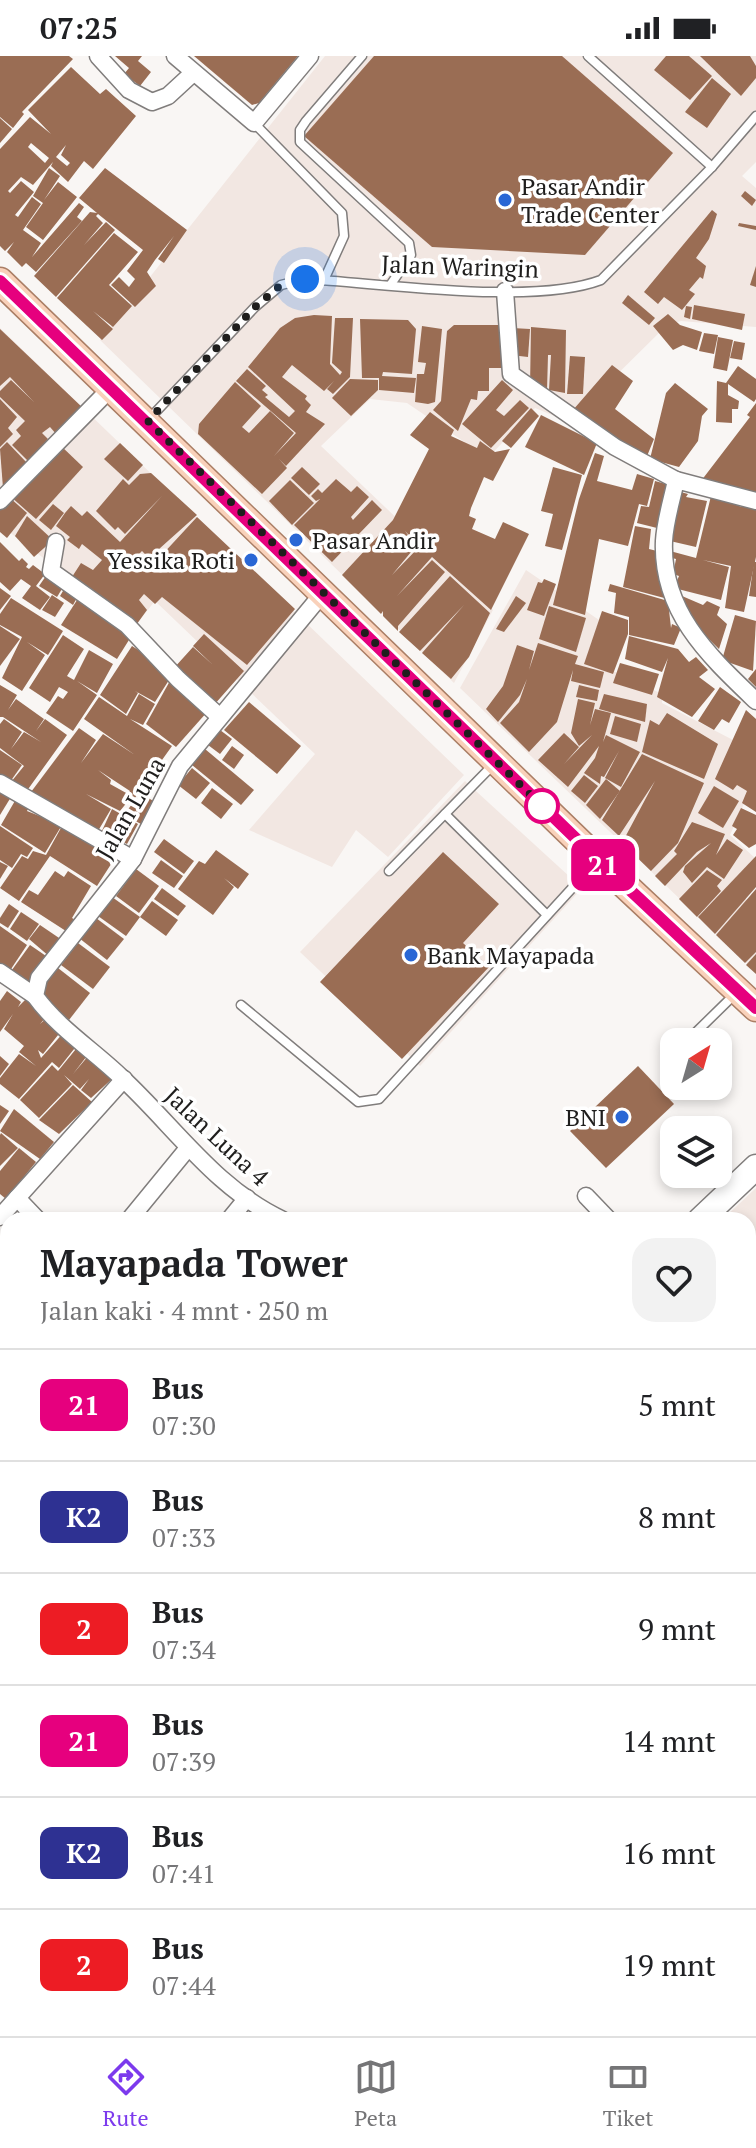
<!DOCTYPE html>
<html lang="id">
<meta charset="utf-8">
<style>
body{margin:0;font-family:"PT Serif",serif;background:#f2f2f2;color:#202124;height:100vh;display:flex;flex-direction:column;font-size:30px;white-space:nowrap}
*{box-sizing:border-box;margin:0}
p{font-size:26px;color:#757577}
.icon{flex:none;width:44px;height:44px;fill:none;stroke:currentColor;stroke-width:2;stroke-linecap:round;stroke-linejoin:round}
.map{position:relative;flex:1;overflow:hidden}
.side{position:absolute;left:0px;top:1156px;width:756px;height:824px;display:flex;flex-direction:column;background:#fff;border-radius:24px 24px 0 0;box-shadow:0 4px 12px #0003}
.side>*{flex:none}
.badge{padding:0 16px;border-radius:12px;font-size:28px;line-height:52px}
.needle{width:52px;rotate:37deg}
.tools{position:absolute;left:660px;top:972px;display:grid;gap:16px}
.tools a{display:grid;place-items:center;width:72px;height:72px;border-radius:16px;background:#fff;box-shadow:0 4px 12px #0003;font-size:40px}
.you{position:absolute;width:40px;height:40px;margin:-20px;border:6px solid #fff;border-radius:50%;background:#1a73e8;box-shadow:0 0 0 12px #1a73e833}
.map>.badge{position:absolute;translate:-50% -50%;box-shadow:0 0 0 4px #fff}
.round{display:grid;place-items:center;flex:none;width:84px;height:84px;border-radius:24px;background:#f2f2f2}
.summary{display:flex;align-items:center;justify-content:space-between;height:136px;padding:0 40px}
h1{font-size:38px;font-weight:700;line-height:60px}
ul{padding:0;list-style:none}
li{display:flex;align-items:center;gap:24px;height:112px;padding:0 40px;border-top:2px solid #e0e0e0}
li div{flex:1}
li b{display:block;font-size:30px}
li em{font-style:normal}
li .badge{min-width:88px;font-weight:700;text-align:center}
.status{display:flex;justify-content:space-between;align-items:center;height:56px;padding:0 40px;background:#fff;direction:ltr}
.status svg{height:22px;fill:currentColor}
.tab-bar{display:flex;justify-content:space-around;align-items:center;height:112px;border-top:2px solid #e0e0e0;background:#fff;font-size:22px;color:#757577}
.tab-bar a{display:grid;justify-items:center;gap:4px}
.tab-bar .selected{color:#7c3aed}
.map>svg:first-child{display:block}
</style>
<div class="status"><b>07:25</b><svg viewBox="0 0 49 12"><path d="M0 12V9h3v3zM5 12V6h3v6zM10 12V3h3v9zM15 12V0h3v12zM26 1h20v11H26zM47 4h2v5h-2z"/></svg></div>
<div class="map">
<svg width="756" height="1980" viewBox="0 0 756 1980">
<rect width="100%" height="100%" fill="#f9f6f4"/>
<g fill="#f2e7e2">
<polygon points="325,0 756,0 756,106 742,120 756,132 756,271 681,265 667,269 569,366 535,352 488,402 407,347 370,343 321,390 493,554 454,627 100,284"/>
<polygon points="0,272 464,719 388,801 356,774 332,811 249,774 315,698 155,545 134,571 0,469"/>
<polygon points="526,514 599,564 588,603 662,638 662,647 756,696 756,721 730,779 756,803 731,832 751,847 756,841 756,916 460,632"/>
<polygon points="465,725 582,832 420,1010 300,896"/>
<polygon points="756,1132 756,1343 748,1350 748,1164 722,1164"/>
<polygon points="748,1395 756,1403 756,1536 748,1528"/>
<polygon points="0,1535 8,1546 8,1714 0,1707"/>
<polygon points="748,1578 756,1586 756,1748 748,1740"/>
<polygon points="0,1755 8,1762 8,1912 0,1914"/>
<polygon points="86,1972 237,1972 246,1980 93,1980"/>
<polygon points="286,1972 425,1972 434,1980 295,1980"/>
</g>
<polygon fill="#fbd8c5" points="756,1351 756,1396 748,1388 748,1358"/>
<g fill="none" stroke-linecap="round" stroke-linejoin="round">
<polyline stroke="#e6b599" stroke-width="38" points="79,1980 106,1972"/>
</g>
<g fill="#9a6d54" fill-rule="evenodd">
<polygon points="0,0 69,0 73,3 22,56 24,58 13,72 0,61"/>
<polygon points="115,0 142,0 138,5 151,16 140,30 124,18 129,12"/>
<polygon points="194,0 298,0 259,47 252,49"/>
<polygon points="374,0 562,0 673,97 585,199 432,191 304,80"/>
<polygon points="666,0 689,0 712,20 690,44 654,14"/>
<polygon points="700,0 750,0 756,10 756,22 741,40"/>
<path d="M71,11L100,38L106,33L136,60L93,113L84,105L68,126L51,110L53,106L33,129L21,121L8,135L10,137L21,125L34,136L15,159L18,161L32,141L41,148L23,174L41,187L32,201L79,147L84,151L77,161L82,165L36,216L26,207L22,211L7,196L14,186L5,195L0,190V93L30,61L51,78L28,54ZM31,87L49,102L45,107L28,91ZM66,89L61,99L70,107L67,110L56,101Z"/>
<polygon points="712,22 731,38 707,72 685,56"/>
<polygon points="0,62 12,73 0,87"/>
<polygon points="49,112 60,120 44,144 58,126 77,141 43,184 26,171 43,147 33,140"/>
<polygon points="105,112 187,174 164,207 158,203 174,180 155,204 147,216 156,230 135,251 111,229 119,221 129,231 135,223 127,215 143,194 98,158 96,160 103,167 84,189 106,166 115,174 56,241 34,220 90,156 97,157 79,142"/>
<polygon points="745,135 756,144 752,150 741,140"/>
<polygon points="712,154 717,158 709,183 696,202 706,210 703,223 700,221 689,234 695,238 682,254 664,241 658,248 644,236"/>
<polygon points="739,167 756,170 756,174 738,170"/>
<polygon points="114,177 138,196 109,229 132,250 113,271 93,255 113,273 102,284 57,242"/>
<polygon points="756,210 756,231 750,229"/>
<polygon points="628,239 655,262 649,269 622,247"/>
<polygon points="694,249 745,258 742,274 692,263"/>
<polygon points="686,250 692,251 690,263 684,261"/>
<polygon points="668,258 680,269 702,276 697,294 683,289 673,294 653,270"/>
<polygon points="314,259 332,260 330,308 340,319 342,316 332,307 335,262 353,262 350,321 333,338 327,333 334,325 324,335 292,309 282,321 307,340 305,343 311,349 306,356 325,368 286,410 279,403 287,412 262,438 198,378 199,368 235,326 261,350 242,371 249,377 270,355 294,377 274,400 296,377 236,325 247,313 266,330 262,334 268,339 265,341 289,361 295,355 248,311 280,272 295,262"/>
<polygon points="360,263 408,264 416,273 412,318 383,316 382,320 416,322 414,337 379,334 379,322 362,322"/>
<polygon points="454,269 500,269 502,312 489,312 489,335 478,335 477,344 471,343 458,375 433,354 441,345 447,275"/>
<polygon points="422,270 442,273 435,346 428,348 415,346 417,318 424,318 426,307 418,306"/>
<polygon points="531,271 566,274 565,337 549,334 551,299 548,299 547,335 530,331"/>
<polygon points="512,272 530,273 528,301 511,299"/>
<polygon points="0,273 84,353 57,379 50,371 42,377 48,383 30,407 12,389 21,380 16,374 25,365 0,341 0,335 11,324 34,346 10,321 0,330"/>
<polygon points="704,277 718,279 714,298 699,295"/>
<polygon points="718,281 733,284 727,315 713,312"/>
<polygon points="734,285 745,287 742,304 730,302"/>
<polygon points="570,300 585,301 583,338 567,338"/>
<polygon points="612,309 633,325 615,353 654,383 645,405 573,354"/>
<polygon points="738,310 756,323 756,343 754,346 728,328 728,339 739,345 738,353 732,353 732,367 716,366 717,325 726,327"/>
<polygon points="350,323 378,324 378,334 351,360 332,342"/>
<polygon points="502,324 513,334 496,354 504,360 520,344 529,352 491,392 462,368"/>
<polygon points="675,327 708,353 702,360 698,385 679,411 650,403 666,337"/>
<polygon points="0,343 17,361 8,372 13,378 0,391"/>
<polygon points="756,347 756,442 701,425 750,361 747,359"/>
<polygon points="531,352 539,360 511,392 502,385"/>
<path d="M430,356L454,374L451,380L477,392L480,385L495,396L510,393L493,425L484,421L471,452L469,460L476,463L472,473L495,483L503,466L529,478L491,554L432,501L397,540L432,504L445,516L398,570V575L383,560V555L381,558L342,519L393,464L429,393L410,379ZM405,475L420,490L392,519L416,490Z"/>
<polygon points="541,359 597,387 584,419 525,391"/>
<polygon points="7,386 29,409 3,432 0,393"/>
<polygon points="120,387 143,409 128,425 104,403"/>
<polygon points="59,388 83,411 36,463 10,440"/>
<polygon points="595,397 604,400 597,425 632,434 637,418 654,423 647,450 639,448 628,490 599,483 585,559 553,549 579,443"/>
<polygon points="302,411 320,428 309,439 291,422"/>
<polygon points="553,411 582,419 562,494 545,490 553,458 541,455"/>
<polygon points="151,417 197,459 149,502 142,495 135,502 148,514 197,461 295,553 247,609 162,541 155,548 144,538 139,544 147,554 134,572 70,524 81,507 93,514 102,504 82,488 79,493 67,484 70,481 56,470 65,457 71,450 82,460 87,455 120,486 162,440 125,478 118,471 115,474 96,455 123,423 129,429 140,418"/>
<polygon points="336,423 351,436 357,430 369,441 351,461 353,464 372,444 382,454 332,506 294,469 320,443 316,445 311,440 318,433 322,437"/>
<polygon points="290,424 314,447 292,469 269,445"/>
<polygon points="655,425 666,428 657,472 637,467 641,450 649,451"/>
<polygon points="677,435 688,438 686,441 707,445 696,491 670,485"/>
<polygon points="711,440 742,451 745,448 756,451 756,501 744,556 725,552 731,510 703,504 729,511 721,544 674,532 679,520 673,518 676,503 668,501 670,495 696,502"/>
<polygon points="9,441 27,457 7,482 0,476 0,452"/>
<polygon points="53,448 64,457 51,474 39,464"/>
<polygon points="27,460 53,484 34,501 15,480"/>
<polygon points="635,470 651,473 649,493 657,495 668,543 623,531"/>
<polygon points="0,486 19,505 22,502 28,508 26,511 29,513 33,509 45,518 36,530 50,541 40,554 22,542 31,530 21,523 10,535 0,526"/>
<polygon points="754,506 756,506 756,541 749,540"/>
<polygon points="48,517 65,528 57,541 39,530"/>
<polygon points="450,520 490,557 469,601 451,623 422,597 464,549 420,595 399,576"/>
<polygon points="544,523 556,528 544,560 527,554 538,526 542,527"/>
<polygon points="610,528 668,545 671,572 672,568 681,572 674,589 629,579 629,561 614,557 616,537 608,535"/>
<polygon points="66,530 79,538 73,549 60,540"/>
<polygon points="0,532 11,540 0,554"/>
<polygon points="52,539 64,547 55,561 42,554"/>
<polygon points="516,540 526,547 504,576 496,573"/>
<polygon points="682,540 703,549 707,545 720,551 717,559 727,568 719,593 684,559"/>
<polygon points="79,541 134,576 117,603 61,569"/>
<polygon points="11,542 63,575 48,599 27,586 45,599 22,635 2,622 22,581 0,569 0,558"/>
<polygon points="549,550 586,562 576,596 539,583"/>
<polygon points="602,555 628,564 628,578 613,618 584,608"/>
<polygon points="735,559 756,565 753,615 722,604"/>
<polygon points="0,570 20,583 0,610"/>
<polygon points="204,578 244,615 214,649 174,612 193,591 213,609 193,590"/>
<polygon points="63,579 84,593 67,620 74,624 89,594 113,608 97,637 77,625 97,639 73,675 46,657 58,640 63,643 68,636 59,631 50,646 29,632"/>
<polygon points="629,580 678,593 689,606 696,601 708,614 699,621 715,633 692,661 657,641 668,602 662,616 625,603"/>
<polygon points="538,587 578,600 575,608 604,616 600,632 571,625 573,614 557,666 529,696 500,667 519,646 527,623 520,639 498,666 486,653 503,630 517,589 534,595 529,614"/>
<polygon points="132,590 154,604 169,624 155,646 135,635 138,637 126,658 100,639"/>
<polygon points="620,607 659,618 652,639 613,627"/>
<polygon points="756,613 756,631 748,623"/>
<polygon points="171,623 208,655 176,691 146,668"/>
<polygon points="0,629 17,639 8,654 16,643 44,663 36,675 45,663 67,679 26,736 11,726 24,710 0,692 0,668 4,663 22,676 11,693 24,676 41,686 3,661 0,661"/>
<polygon points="579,629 599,634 597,645 576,641"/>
<polygon points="720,631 741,646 729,667 722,663 714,674 698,665"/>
<path d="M139,638L155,648L143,669L130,663L172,690L132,746L128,745L120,755L86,738L111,753L98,775L28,740L79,672L96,684L81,707L103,678L135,699L84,663L99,641L127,660ZM98,714L130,735L128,738L110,728L111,724Z"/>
<polygon points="604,638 647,648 645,666 599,653"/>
<polygon points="578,643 595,647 590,669 595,653 611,657 603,686 606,679 640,696 621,731 605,722 619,695 604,721 601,720 600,728 584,717 595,702 599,690 568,731 538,704 564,677 579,691 564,708 592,679 579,690 571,677"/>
<polygon points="249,646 301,690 277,718 224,674"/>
<polygon points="746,654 756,663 756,756 742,747 747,735 737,729 733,734 715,723"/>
<polygon points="667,657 718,688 704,723 642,696 650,664 659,669"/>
<polygon points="615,660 641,668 637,686 610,678"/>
<polygon points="220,674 232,683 220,698 208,689"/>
<polygon points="232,690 244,699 234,713 222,704"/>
<polygon points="205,693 254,734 241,749 192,709"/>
<polygon points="0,694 22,709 10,726 0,718"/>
<polygon points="642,698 704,727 678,787 651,815 622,787 655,725 619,780 602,764"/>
<polygon points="192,712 210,727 196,743 178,729"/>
<polygon points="584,719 598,730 585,747 571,735"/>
<polygon points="606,723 620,735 600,763 586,749"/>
<polygon points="714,730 739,745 723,772 698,757"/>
<polygon points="212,732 233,748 221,763 201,747"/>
<polygon points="0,734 11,741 0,759"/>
<polygon points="145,740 155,746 141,768 124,759 132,748 138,751"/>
<polygon points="16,743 29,751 27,755 62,769 45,797 1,769"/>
<polygon points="741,752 756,759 756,788 749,792 733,779 737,773 732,770"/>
<polygon points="112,753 138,768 127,788 119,784 116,788 100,779"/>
<polygon points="692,766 725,778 716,799 727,783 743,794 724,823 707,811 692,827 683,816 685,810 711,787 697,796 665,830 655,820 677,798 674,795"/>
<polygon points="0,770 33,792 27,801 21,798 12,812 0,804"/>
<polygon points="62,770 115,802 97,830 50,800 19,845 0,832 22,800 28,803 33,795 46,799"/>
<polygon points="164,783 194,805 184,818 154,796"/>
<polygon points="216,794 249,818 238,833 224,822 234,831 213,859 178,833 199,805 205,808"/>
<polygon points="443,796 499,848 463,887 489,911 402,1003 320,926"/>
<polygon points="756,800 756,831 715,878 698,861"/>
<polygon points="161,804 183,820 174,832 152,817"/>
<polygon points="0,806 8,810 0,823"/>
<polygon points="136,813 159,830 139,857 116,840"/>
<polygon points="707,814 722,824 717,830 721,835 697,861 679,843"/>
<polygon points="55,815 64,821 68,815 91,830 72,862 77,865 69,877 21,846 29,834 38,839"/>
<polygon points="162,832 186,850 178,860 154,843"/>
<polygon points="756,833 756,896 745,907 716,879"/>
<polygon points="112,841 140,861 126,880 98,860"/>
<polygon points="152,845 178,864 166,880 140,861"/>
<polygon points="9,848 19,855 8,872 0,867 0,862"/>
<polygon points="21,856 39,868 27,885 10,873"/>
<polygon points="96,862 124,883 107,904 79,882"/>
<polygon points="40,869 62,884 50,901 29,883"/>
<polygon points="0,870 27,889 9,916 0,910"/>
<polygon points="78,887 110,911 93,933 61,909"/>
<polygon points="30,889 49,902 29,931 9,918"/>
<polygon points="756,898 756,918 746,909"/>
<polygon points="58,912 90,937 69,964 37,938"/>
<polygon points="7,935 21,946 18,951 27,942 47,960 40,968 48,961 62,974 43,998 38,994 41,1002 65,975 78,988 59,1012 52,1006 19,1043 0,1028 0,1022 19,998 36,1010 19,996 24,990 4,973 13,958 0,976 0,945"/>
<polygon points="80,988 90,996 73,1018 89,999 113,1022 91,1042 81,1034 89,1023 80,1033 64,1019 72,1028 39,1062 20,1044 52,1009 58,1015"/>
<polygon points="0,1000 9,1008 0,1020"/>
<polygon points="638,1010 674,1048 606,1112 570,1075"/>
<polygon points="73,1029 92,1046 59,1078 39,1064"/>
<polygon points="0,1049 9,1055 0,1068"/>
<polygon points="14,1053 54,1086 40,1103 0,1075"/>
<polygon points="1,1077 18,1092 0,1110 0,1079"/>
<polygon points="19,1092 36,1106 6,1143 0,1138 0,1115"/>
<polygon points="8,1562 8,1604 0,1612 0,1570"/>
<polygon points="0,1632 8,1639 8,1656 3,1661 0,1658"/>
<polygon points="756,1649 756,1673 748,1682 748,1657"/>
<polygon points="756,1749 756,1792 748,1799 748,1757"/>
<polygon points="8,1771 8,1789 0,1796 0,1778"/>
<polygon points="0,1802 8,1811 8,1852 0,1860"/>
<polygon points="756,1808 756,1852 748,1859 748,1816"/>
<polygon points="8,1889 8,1934 0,1933 0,1895 3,1897"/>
<polygon points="756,1913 756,1950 748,1956 748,1919"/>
<polygon points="8,1942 8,1971 3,1974 0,1948"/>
<polygon points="16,1972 30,1972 36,1980 22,1980"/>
<polygon points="35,1972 44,1972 49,1980 41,1980"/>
<polygon points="49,1972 69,1972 71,1977 52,1980"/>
</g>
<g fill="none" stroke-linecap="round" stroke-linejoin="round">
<defs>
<g id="service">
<polyline points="362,0 306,65 300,74 300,86 409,187 411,199 391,228"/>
<polyline points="588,0 712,111"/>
<polyline points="254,67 342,157 344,180 324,224"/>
<path d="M150,362L255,251L281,229L305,223C382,227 532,250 601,224L712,111L756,60"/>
<polyline points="445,758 547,859"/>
<polyline points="389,815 493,709"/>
<polyline points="241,949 358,1046 379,1043 596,806"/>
<polyline points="686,986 734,939"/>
<polyline points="667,1004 674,998"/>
<polyline points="748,1423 756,1415"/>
</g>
<g id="minor">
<polyline points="98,0 129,34 152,46 168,40 193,17"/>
<polyline points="175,0 254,67 310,0"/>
<polyline points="505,235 511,318 615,391 676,424"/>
<polyline points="0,445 112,331"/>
<path d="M756,445L676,424C672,444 665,465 664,485C661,556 709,600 756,645"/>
<polyline points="56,486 51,515 127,569 178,623 220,661"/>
<polyline points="0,727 133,803"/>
<polyline points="0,916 35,940"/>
<polyline points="586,1140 609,1164"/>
<polyline points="17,1142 38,1164"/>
<polyline points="0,1161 124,1023"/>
<polyline points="129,1164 188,1092"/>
<polyline points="229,1164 247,1142"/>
<path d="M283,1164C216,1133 174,1070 121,1021C93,994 58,972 35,940L39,922L133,803L180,710L323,537"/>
<polyline points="748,1297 756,1290"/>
<polyline points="748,1907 756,1900"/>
<polyline points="0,1941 8,1935"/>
<polyline points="554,1972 561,1980"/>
<polyline points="680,1972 685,1980"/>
</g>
<g id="tertiary">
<polyline points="0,1715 8,1723"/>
<polyline points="278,1972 286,1980"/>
</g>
<g id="secondary">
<polyline points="700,1164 756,1111"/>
<polyline points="748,1559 756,1567"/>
</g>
<polyline id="primary" points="0,225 598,804 756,952"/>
</defs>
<use href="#service" stroke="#807d7c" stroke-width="11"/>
<use href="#minor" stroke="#807d7c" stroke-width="19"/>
<use href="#tertiary" stroke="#807d7c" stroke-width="25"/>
<use href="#secondary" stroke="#807d7c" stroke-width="27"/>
<use href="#primary" stroke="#aa7e65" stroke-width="29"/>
<use href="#service" stroke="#fff" stroke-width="8"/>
<use href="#minor" stroke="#fff" stroke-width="16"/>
<use href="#tertiary" stroke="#fff" stroke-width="22"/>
<use href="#secondary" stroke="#fff" stroke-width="24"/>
<use href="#primary" stroke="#f9d1ba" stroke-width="26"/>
</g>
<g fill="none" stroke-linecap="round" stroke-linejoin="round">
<defs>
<polyline id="line" points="0,225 598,804 756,952"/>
</defs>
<use href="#line" stroke="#fff" stroke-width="18"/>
<use href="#line" stroke="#e6007e" stroke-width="12"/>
<polyline stroke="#1f1e1d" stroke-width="8" stroke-dasharray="0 14.4" points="305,223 281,229 255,251 148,365 542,750"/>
</g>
<g fill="#2a67d5" stroke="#fff" stroke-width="3">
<circle cx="505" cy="144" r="8"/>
<circle cx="296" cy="484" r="8"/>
<circle cx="251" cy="504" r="8"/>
<circle cx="411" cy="899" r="8"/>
<circle cx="622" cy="1061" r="8"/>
</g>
<circle fill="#fff" stroke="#e6007e" stroke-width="4" cx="542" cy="750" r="16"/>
<g text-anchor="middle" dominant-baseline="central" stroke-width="7" stroke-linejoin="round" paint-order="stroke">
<g font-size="24" fill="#1f1e1d" stroke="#fff" text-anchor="start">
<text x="521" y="130">Pasar Andir<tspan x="521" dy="28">Trade Center</tspan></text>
<text x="312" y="484">Pasar Andir</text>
<text x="235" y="504" text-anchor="end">Yessika Roti</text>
<text x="427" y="899">Bank Mayapada</text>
<text x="606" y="1061" text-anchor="end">BNI</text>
</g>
<g font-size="24" fill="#1f1e1d" stroke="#fff">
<text transform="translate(460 210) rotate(2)">Jalan Waringin</text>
<text transform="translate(130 752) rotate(-60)">Jalan Luna</text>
<text transform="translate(217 1080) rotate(43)">Jalan Luna 4</text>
</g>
</g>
</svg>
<div class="tools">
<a><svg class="needle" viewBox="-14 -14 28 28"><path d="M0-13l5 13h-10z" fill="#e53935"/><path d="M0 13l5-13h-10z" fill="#757577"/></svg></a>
<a><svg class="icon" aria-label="layers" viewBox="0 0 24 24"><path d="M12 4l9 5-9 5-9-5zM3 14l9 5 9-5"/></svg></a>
</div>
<div class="you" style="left:305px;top:223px"></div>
<b class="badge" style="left:603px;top:809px;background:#e6007e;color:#fff">21</b>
<section class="side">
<div class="summary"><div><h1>Mayapada Tower</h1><p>Jalan kaki · 4 mnt · 250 m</p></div><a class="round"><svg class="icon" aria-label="heart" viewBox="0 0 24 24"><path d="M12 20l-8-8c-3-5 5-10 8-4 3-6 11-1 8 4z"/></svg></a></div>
<ul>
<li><span class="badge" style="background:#e6007e;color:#fff">21</span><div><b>Bus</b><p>07:30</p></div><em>5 mnt</em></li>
<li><span class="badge" style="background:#2e3192;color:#fff">K2</span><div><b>Bus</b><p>07:33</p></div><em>8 mnt</em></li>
<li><span class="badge" style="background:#ed1c24;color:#fff">2</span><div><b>Bus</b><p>07:34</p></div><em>9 mnt</em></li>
<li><span class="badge" style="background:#e6007e;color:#fff">21</span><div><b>Bus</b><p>07:39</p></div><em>14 mnt</em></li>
<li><span class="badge" style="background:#2e3192;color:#fff">K2</span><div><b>Bus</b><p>07:41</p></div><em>16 mnt</em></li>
<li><span class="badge" style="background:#ed1c24;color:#fff">2</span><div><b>Bus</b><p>07:44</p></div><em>19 mnt</em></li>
</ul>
</section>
</div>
<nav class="tab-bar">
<a class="selected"><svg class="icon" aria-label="directions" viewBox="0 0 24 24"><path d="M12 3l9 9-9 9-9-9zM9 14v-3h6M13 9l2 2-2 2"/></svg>Rute</a>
<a><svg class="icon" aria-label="map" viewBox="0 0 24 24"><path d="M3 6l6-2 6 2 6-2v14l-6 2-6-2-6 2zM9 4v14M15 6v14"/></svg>Peta</a>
<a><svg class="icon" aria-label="tickets" viewBox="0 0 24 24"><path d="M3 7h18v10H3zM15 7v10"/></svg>Tiket</a>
</nav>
